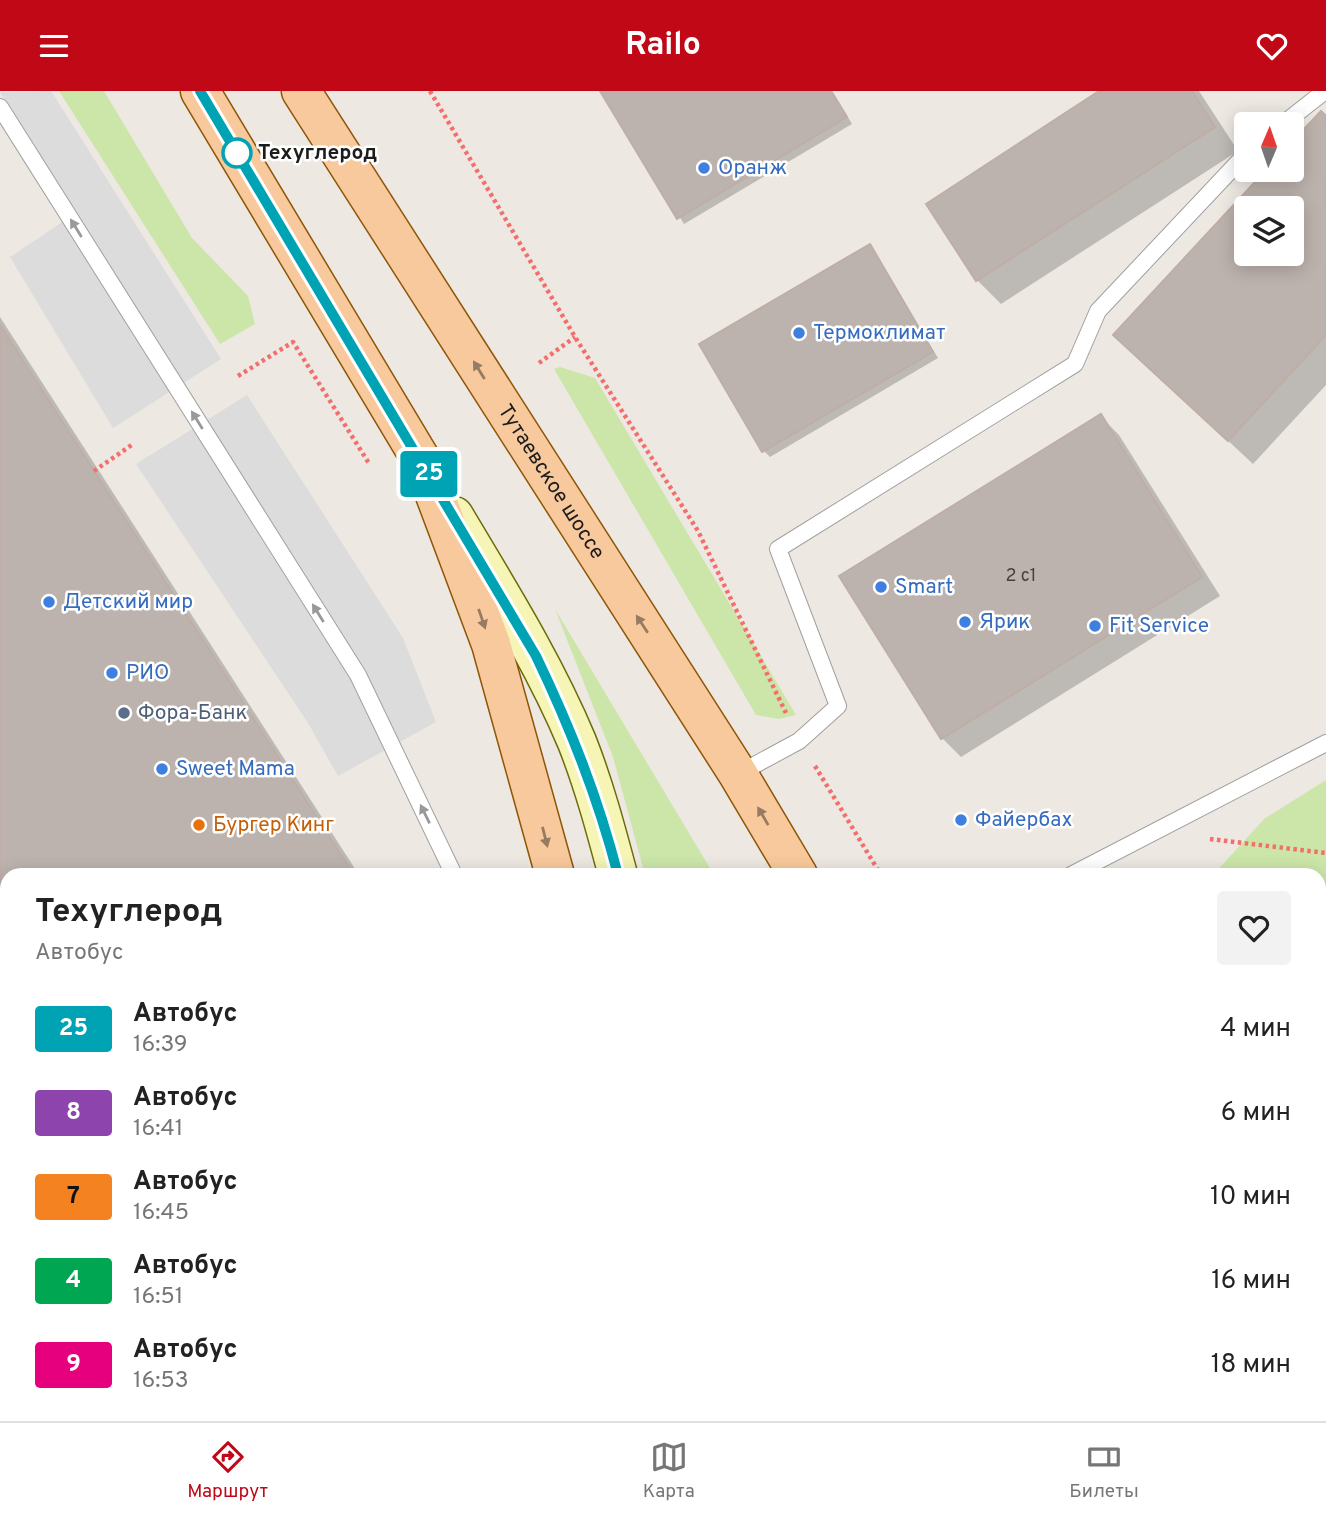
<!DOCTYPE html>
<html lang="ru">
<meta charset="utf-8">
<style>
body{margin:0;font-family:Overpass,sans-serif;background:#f2f2f2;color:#222;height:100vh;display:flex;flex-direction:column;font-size:26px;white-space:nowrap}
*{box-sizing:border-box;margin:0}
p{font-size:23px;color:#767676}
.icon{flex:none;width:38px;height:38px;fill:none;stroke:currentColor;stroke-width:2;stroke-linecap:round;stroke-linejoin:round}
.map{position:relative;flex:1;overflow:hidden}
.drawer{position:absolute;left:0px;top:777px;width:1326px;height:553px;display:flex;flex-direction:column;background:#fff;border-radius:21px 21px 0 0;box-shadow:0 4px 18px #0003}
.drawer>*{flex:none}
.badge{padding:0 14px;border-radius:5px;font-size:24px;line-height:46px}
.needle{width:46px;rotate:2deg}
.tools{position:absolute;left:1234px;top:21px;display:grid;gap:14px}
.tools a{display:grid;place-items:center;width:70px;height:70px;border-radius:7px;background:#fff;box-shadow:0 4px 18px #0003;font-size:35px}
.map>.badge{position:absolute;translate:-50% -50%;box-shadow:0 0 0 4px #fff}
.round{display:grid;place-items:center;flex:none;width:74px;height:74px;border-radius:7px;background:#f2f2f2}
.head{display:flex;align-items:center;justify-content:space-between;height:119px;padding:0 35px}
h1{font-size:33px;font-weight:700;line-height:52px}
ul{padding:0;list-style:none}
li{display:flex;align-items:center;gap:21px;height:84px;padding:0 35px}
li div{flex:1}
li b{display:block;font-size:26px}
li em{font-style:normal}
li .badge{min-width:77px;font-weight:700;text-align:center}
header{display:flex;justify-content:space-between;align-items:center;height:91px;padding:0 35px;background:#c00816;color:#fff;font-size:32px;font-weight:700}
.tab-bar{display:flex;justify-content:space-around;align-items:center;height:98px;border-top:2px solid #e0e0e0;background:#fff;font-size:19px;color:#767676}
.tab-bar a{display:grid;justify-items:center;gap:4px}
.tab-bar .selected{color:#c00816}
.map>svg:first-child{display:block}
</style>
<header><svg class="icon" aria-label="menu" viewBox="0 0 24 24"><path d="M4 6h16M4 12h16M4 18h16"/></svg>Railo<svg class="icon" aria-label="heart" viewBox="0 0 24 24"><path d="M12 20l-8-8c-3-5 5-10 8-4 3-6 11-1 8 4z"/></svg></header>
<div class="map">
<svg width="1326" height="1330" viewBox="0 0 1326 1330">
<rect width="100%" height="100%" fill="#ede8e2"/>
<g fill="#cce6a9">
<polygon points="59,0 104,0 192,147 248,205 255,233 220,253"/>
<polygon points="560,276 595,287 796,624 779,628 756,624 554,278"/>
<polygon points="555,518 714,784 645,784 613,666"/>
<polygon points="1326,689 1326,879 1320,883 1320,784 1213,784 1264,728"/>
<polygon points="633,1323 694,1323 695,1330 633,1330"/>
<polygon points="755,1323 1012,1323 1015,1330 756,1330"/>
</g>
<g fill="#dcdcdc">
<polygon points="51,0 221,268 113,337 10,166 76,122 0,1"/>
<polygon points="247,304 403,547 436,631 338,685 308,632 136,373"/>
</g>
<polygon fill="#fff" points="1326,1167 1326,1330 1081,1330 1093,1323 1320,1323 1320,1171"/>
<g fill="#0003" fill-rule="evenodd">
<polygon points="602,0 832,0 852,33 684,133"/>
<polygon points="1102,0 1199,0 1238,60 1001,213 977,189"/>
<path d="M1321,22L1326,27V294L1253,373L1115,244L1268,79H1292V54ZM1246,117H1292V163H1246Z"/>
<polygon points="870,155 938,267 770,366 764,360"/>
<polygon points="0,226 359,784 7,784 7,1323 57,1323 46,1330 0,1330"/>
<polygon points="1100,325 1119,344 1220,505 961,666 942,647"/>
</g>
<g fill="#bdb3ae" stroke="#beaea5" stroke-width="2" fill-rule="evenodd">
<polygon points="600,0 831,0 847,26 677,128"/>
<polygon points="1099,0 1192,0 1215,36 976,190 926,113"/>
<path d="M1321,20L1326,25V244L1228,350L1113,244L1266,79H1292V51ZM1246,117H1292V163H1246Z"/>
<polygon points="870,153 933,261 762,361 699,253"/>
<polygon points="0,234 354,784 7,784 9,1323 0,1329"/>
<polygon points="1101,323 1202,486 941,648 839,485"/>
</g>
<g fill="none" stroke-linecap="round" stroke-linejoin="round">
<defs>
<g id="lane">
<polyline points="0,16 358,584 454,784"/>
<polyline points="1283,33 1325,0"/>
<polyline points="738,683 799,650 838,615 778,458 1075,273 1098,220 1246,63"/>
<polyline points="1071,784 1326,652"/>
<polyline points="559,1323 560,1330"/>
<polyline points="255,1330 266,1323"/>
</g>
<g id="secondary">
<path d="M454,425C498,499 544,572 577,651C594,694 606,739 618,784"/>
<polyline points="726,1323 728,1330"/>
</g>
<g id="primary">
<polyline points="200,0 423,372 491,553 555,784"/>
<path id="s1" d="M301,0L738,683L798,784"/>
<polyline points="1101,1323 1105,1330"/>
<polyline points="602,1330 602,1323"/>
<polyline points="1208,1330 1223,1323"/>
</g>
<g id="highway">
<polyline points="1320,1286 1326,1281"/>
<polyline points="1252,1330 1263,1323"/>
</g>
</defs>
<use href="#lane" stroke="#a0a0a0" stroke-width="18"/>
<use href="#secondary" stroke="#6a6d09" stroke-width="41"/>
<use href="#primary" stroke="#8e5606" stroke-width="41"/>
<use href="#highway" stroke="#cf2a70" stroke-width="41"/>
<g stroke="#f46f6c" stroke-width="4.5" stroke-dasharray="3.5 3.5" stroke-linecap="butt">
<polyline points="430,0 575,246 698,440 786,622"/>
<polyline points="539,272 575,246"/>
<polyline points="238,285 293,251 370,374"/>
<polyline points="94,380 133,353"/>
<polyline points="815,675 881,784"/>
<polyline points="1210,748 1326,762"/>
</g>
<use href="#lane" stroke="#fff" stroke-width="16"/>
<use href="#secondary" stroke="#f6f5b6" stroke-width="38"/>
<use href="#primary" stroke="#f8c99c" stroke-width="38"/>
<use href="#highway" stroke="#e28ba2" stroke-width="38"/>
</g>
<defs><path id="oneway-solid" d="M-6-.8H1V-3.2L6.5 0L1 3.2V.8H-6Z" transform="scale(1.75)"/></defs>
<g fill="#999">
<use href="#oneway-solid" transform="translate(76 137) rotate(-122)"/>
<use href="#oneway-solid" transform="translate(197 329) rotate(-122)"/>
<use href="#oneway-solid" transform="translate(318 522) rotate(-122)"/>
<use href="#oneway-solid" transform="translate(425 723) rotate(-116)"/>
</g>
<g fill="#957b62">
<use href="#oneway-solid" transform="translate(479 279) rotate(-122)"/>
<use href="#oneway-solid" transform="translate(482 528) rotate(71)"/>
<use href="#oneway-solid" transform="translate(642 533) rotate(-123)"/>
<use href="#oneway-solid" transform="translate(763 725) rotate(-120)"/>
<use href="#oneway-solid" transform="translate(545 746) rotate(76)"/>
</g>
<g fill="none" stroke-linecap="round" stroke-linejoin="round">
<defs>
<path id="line" d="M200,0L536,565C571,638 598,706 618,784"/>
</defs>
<use href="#line" stroke="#fff" stroke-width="16"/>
<use href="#line" stroke="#00a3b4" stroke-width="10"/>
</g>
<circle fill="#fff" stroke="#00a3b4" stroke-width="3.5" cx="237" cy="62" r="14"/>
<g fill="#3f7fe0" stroke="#fff" stroke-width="2.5">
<circle cx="704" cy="77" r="7"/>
<circle cx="799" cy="242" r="7"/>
<circle cx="881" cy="496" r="7"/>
<circle cx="49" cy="511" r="7"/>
<circle cx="965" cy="531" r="7"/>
<circle cx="1095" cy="535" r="7"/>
<circle cx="112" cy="582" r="7"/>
<circle cx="162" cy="678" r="7"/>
<circle cx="961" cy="729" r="7"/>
</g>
<circle fill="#5c6f8a" stroke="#fff" stroke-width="2.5" cx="124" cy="622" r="7"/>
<circle fill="#e8710a" stroke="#fff" stroke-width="2.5" cx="199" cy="734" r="7"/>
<g text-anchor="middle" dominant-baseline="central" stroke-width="5" stroke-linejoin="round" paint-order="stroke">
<g font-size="18" fill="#444240">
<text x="1021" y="485">2 с1</text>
</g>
<g font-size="21" font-weight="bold" fill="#1c1c1c" stroke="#fff" text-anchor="start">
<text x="258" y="62">Техуглерод</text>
</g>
<g font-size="21" fill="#366cbe" stroke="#fff" text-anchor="start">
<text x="718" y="77">Оранж</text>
<text x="813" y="242">Термоклимат</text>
<text x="895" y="496">Smart</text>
<text x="63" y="511">Детский мир</text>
<text x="979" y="531">Ярик</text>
<text x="1109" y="535">Fit Service</text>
<text x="126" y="582">РИО</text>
<text x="176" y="678">Sweet Mama</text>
<text x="975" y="729">Файербах</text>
</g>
<g font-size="21" fill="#1c1c1c" stroke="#fff">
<text stroke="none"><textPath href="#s1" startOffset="464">Тутаевское шоссе</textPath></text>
</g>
<g font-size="21" fill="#4e5e75" stroke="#fff" text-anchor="start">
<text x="138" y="622">Фора-Банк</text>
</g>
<g font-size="21" fill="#c56008" stroke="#fff" text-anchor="start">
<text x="213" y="734">Бургер Кинг</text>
</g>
</g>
</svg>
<div class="tools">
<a><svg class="needle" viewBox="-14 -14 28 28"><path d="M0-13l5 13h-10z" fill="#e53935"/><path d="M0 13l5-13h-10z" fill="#767676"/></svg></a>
<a><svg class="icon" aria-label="layers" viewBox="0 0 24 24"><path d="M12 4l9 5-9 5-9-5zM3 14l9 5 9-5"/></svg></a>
</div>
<b class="badge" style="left:429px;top:383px;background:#00a3b4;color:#fff">25</b>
<section class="drawer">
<div class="head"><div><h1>Техуглерод</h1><p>Автобус</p></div><a class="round"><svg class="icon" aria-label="heart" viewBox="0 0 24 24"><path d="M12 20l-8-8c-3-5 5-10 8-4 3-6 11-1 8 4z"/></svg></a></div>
<ul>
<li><span class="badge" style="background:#00a3b4;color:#fff">25</span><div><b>Автобус</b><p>16:39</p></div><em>4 мин</em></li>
<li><span class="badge" style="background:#8e44ad;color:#fff">8</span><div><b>Автобус</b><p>16:41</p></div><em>6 мин</em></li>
<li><span class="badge" style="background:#f58220;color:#111">7</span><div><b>Автобус</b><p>16:45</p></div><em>10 мин</em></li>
<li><span class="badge" style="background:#00a651;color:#fff">4</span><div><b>Автобус</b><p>16:51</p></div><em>16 мин</em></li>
<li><span class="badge" style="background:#e6007e;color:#fff">9</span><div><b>Автобус</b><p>16:53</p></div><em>18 мин</em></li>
</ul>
</section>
</div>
<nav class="tab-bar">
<a class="selected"><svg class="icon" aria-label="directions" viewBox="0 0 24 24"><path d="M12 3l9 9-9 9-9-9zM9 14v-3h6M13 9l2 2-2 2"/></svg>Маршрут</a>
<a><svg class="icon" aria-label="map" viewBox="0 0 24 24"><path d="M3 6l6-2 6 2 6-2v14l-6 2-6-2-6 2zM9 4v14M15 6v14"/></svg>Карта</a>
<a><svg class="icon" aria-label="tickets" viewBox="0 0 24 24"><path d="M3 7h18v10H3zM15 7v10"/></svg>Билеты</a>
</nav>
